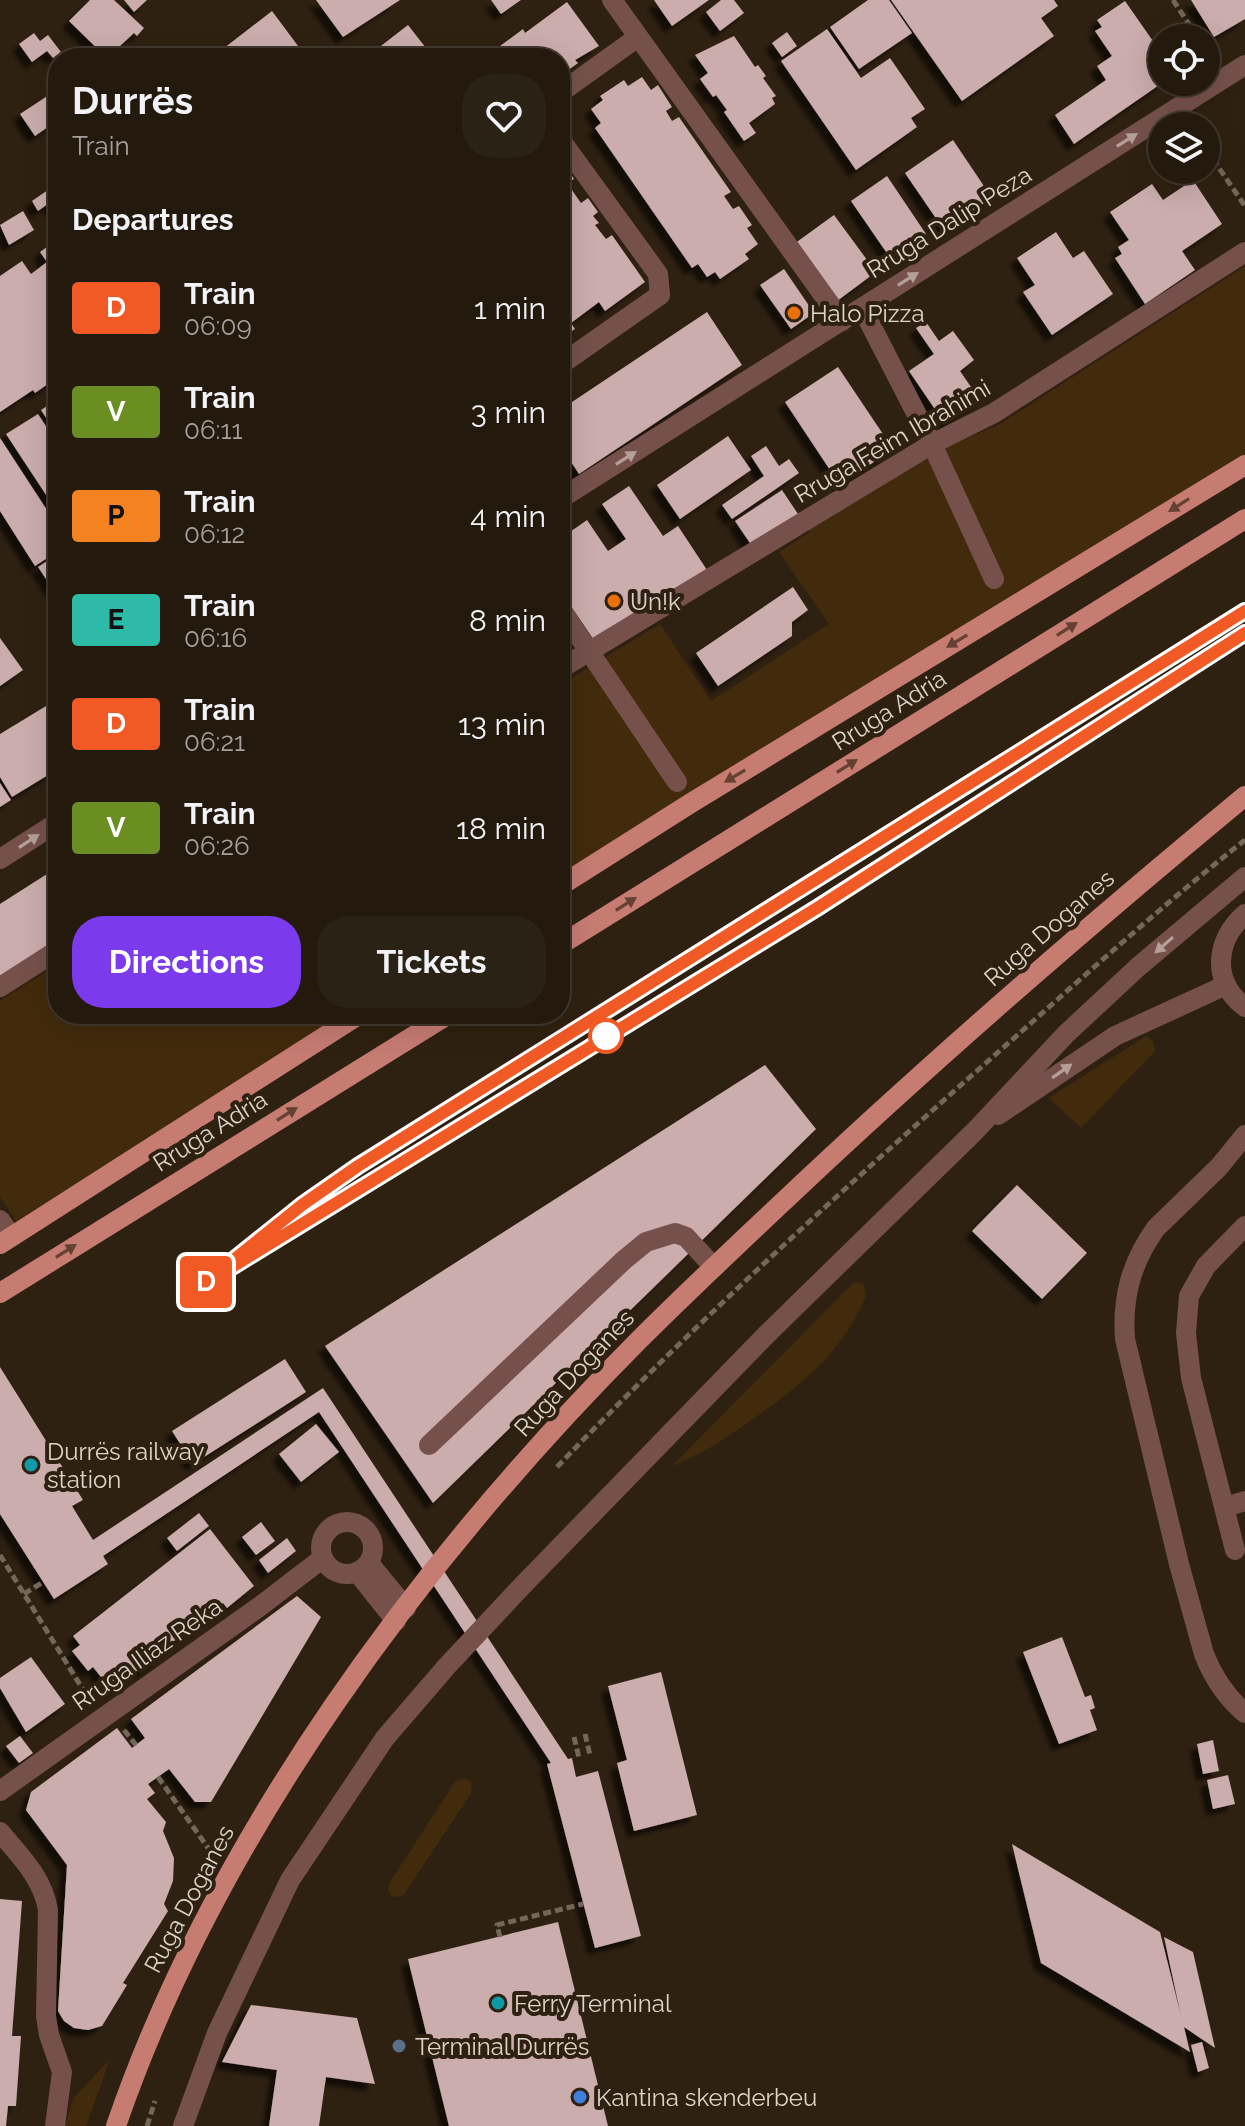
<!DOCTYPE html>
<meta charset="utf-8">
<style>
body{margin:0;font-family:Raleway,sans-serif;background:#2b2216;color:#f1f3f6;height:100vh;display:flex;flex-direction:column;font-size:30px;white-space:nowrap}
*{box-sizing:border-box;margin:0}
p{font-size:26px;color:#a3a09d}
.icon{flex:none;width:44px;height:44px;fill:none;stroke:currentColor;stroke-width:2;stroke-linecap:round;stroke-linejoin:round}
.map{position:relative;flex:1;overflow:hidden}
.sheet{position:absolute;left:48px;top:48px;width:522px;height:976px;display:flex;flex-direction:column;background:#23190d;border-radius:32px;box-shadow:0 8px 32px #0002,0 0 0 2px #40382e}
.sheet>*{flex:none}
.badge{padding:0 16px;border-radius:6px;font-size:28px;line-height:52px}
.controls{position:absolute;left:1148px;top:24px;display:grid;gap:16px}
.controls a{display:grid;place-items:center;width:72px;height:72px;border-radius:50%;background:#23190d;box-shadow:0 8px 32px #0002,0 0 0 2px #40382e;font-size:40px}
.map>.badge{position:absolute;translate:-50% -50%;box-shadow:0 0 0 4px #fff}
h2{padding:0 24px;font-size:30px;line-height:72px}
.round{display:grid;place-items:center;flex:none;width:84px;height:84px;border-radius:32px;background:#2b2216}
.overview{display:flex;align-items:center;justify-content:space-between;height:136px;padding:0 24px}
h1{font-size:38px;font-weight:700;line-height:60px}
.button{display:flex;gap:16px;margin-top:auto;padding:16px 24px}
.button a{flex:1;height:92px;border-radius:32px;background:#7c3aed;color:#fff;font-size:32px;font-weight:700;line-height:92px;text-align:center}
.button a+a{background:#2b2216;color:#f1f3f6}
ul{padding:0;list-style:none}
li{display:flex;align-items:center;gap:24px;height:104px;padding:0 24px}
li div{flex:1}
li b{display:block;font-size:30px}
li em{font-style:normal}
li .badge{min-width:88px;font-weight:700;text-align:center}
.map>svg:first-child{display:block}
</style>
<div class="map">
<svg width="1245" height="2126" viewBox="0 0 1245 2126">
<defs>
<filter id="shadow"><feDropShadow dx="-7" dy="7" stdDeviation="2" flood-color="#0009"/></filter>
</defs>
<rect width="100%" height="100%" fill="#2f2111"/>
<g fill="#422b0c">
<polygon points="1245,266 1245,458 560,883 560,685 660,624 711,701 829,624 779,552 810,532 807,526 924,457 1000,424"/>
<polygon points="58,964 58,1014 349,1014 16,1221 0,1197 0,1001"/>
<polygon points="1146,1036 1153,1041 1155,1051 1081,1128 1049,1098"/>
<path d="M854,1282L863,1283L866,1293L865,1298C842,1353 800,1386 753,1419C727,1437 702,1455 672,1466Z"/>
<polygon points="464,1778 472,1783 471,1793 407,1890 401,1897 392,1896 388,1890 390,1882 455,1782"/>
<polygon points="110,2059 86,2126 65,2126 73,2099"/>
</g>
<g fill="#caadac" filter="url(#shadow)">
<polygon points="90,0 114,0 144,28 137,36 134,33 107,58 69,21"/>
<polygon points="124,0 147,0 134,12"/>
<polygon points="316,0 400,0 343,37"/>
<polygon points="491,0 521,0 501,14"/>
<polygon points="654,0 709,0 672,26"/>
<polygon points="721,0 734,0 744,13 720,31 706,12"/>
<polygon points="868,0 889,0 912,33 859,69 830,27"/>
<polygon points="891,0 1054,0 1058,6 1041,18 1054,36 962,101"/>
<polygon points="1191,0 1245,0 1245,19 1214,37"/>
<polygon points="1125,1 1162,54 1162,83 1074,144 1055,115 1106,80 1097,66 1112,56 1095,31 1102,27 1097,20"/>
<polygon points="567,2 599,46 575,60 578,63 560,76 560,58 484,58 523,29 525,33"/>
<polygon points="272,11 307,58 223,58 219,52"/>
<polygon points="408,25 426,48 428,46 433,52 430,54 432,58 369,58 368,56"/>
<polygon points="827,29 861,78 890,58 925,109 911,118 917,127 856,170 781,61"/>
<polygon points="787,32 797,46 782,57 772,43"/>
<polygon points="34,33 40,41 48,35 61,52 53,58 47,51 32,62 19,44"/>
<polygon points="734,36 755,67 758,65 766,76 763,78 776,96 772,98 775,104 749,123 756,133 744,141 724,112 727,110 716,95 713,97 700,79 708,73 695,55"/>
<polygon points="642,77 651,90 658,85 672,107 666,111 672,121 679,117 731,192 724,196 733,209 739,206 752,225 747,228 758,244 745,254 749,259 720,279 715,272 707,277 698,264 692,268 595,128 601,123 591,109 603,100 600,96 624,80 628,86"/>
<polygon points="58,89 58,120 35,136 20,114"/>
<polygon points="953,140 992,198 944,230 905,173"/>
<polygon points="564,164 574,179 567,183 581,203 588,198 598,212 593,216 599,223 595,225 606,239 612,235 645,282 605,311 599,302 571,323 575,329 564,336 560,331 560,269 565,266 560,259 560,167"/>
<polygon points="887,176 926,234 891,259 851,201"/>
<polygon points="1193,180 1222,224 1182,251 1195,270 1145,304 1115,258 1122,254 1118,247 1129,240 1110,212 1152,184 1163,200"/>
<polygon points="58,183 58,216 49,203 38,211 32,201"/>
<polygon points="23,211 34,230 9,245 0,225"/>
<polygon points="834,215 876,272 837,301 794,244"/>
<polygon points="1056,232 1073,258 1084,251 1113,294 1052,335 1023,292 1035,285 1017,258"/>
<polygon points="58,239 58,377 35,393 33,390 0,412 0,276 22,261 31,274 47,262 40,252"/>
<polygon points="784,269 814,313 791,329 760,285"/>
<polygon points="707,312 742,365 579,474 560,445 560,410"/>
<polygon points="926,322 939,341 953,331 974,360 960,371 980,400 945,424 909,371 934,354 916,328"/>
<polygon points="838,367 893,449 840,485 785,402"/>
<polygon points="58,399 58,436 41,410"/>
<polygon points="38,414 58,445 58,513 6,434"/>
<polygon points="728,436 751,470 680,519 657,485"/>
<polygon points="0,438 58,527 58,551 35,566 0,511"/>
<polygon points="766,446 779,466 789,459 799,473 732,519 722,505 764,476 751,456"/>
<polygon points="629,486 663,536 678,526 707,570 647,611 644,606 594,640 560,590 560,539 587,520 608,551 626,539 602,504"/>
<polygon points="782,490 798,514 752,546 735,521"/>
<polygon points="58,554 58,597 38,567"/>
<polygon points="793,587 808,610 792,622 792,636 718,686 696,653"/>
<polygon points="560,616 574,638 560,647"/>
<polygon points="0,638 23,670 0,686"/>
<polygon points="56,700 58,769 12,797 0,777 0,734"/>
<polygon points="0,783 11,800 0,807"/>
<polygon points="58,867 58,928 47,935 55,947 0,983 0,904"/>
<polygon points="765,1065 816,1129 433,1503 325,1346"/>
<polygon points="1017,1185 1087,1253 1042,1299 972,1231"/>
<polygon points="285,1359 306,1392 193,1464 172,1431"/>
<polygon points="0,1367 83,1500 72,1506 93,1540 323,1388 568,1759 572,1758 576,1777 598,1771 641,1936 595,1948 547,1764 551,1763 319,1412 103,1556 108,1564 54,1599 0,1514"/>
<polygon points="316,1424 339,1452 301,1482 279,1454"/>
<polygon points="199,1513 209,1526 177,1551 167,1538"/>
<polygon points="261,1522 275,1541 256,1555 242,1537"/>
<polygon points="210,1529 254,1586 227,1608 223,1603 156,1655 159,1659 141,1672 139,1669 112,1691 93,1667 88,1671 72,1651 80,1645 73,1636"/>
<polygon points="287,1538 296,1551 268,1573 259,1560"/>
<polygon points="297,1596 321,1617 211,1802 195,1802 169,1769 148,1784 155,1793 147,1799 166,1822 163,1831 174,1858 173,1881 164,1904 168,1911 123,1983 127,1985 102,2026 88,2030 74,2028 64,2021 58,2011 67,1865 26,1810 31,1792 117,1728 132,1748 145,1738 131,1719"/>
<polygon points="1062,1637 1085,1697 1091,1695 1095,1708 1090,1710 1097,1730 1059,1744 1023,1652"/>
<polygon points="31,1657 65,1704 26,1732 0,1688 0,1678"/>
<polygon points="661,1672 697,1815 634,1831 617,1763 627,1760 608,1686"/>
<polygon points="20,1736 33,1753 19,1763 6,1746"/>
<polygon points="1213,1740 1219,1771 1203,1774 1197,1744"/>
<polygon points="1228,1775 1235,1804 1213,1809 1207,1780"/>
<polygon points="1012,1844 1160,1932 1181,2016 1164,1937 1193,1952 1215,2048 1184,2027 1190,2052 1041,1963"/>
<polygon points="0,1899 22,1901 12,2036 21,2036 16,2106 8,2106 6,2126 0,2126"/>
<polygon points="558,1922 608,2126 449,2126 408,1959"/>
<polygon points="251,2005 357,2018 375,2084 326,2077 319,2126 269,2126 277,2070 222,2062"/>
<polygon points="1202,2042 1209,2068 1198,2072 1191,2045"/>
</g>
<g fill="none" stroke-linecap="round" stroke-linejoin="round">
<g stroke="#736759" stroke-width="5" stroke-dasharray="8 4" stroke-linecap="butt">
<polyline points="1173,0 1198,38"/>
<polyline points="1206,149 1245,206"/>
<path d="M557,1467C688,1330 829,1202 970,1077C1061,997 1150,915 1245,840"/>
<polyline points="0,1555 90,1701"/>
<polyline points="24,1594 43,1582"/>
<polyline points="124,1730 136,1745"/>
<polyline points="585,1734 590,1755"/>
<polyline points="574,1737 579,1758"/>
<polyline points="158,1777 213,1855"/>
<polyline points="500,1937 497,1925 583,1904"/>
<polyline points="147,2126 155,2101"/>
</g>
<g stroke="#76514c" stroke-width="20">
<polyline points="612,0 842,321"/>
<polyline points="560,93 638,37"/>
<polyline points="560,139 658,274 660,295 560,365"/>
<polyline points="862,308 932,444 994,579"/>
<polyline points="560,499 1245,65"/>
<polyline points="560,608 677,782"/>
<polyline points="560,669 932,444 994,413 1245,252"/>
<polyline points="0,859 58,822"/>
<path d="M1245,914C1215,940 1211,982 1245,1007"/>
<polyline points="0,987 58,950"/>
<polyline points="998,1115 1115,1036 1226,985"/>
<path d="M1245,1135L1219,1167L1156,1228C1131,1263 1122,1297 1125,1339L1179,1564L1204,1654C1213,1677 1226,1697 1245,1713"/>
<polyline points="0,1220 11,1236"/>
<polyline points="429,1445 624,1260 646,1242 675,1233 686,1237 714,1267"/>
<polyline points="1225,1507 1245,1501"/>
<circle cx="347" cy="1548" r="26"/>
<polyline points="1235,1550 1191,1378 1186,1333 1189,1296 1206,1266 1245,1226"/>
<polyline points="369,1563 406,1608"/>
<polyline points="357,1572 396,1621"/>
<polyline points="0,1791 259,1607 323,1558"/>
<path d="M0,1832C20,1856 43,1878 48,1910L46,2016L49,2035L62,2072L55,2126"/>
<polyline points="183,2126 217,2033 290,1880 385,1738 447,1666 523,1585 768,1333 975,1131 1066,1034 1138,967 1245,877"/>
</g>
<g stroke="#c77c72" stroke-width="20">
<polyline points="560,886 691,803 1245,465"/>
<polyline points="560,945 1245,519"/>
<polyline points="0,1244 360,1014"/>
<polyline points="0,1293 449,1014"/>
<path d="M116,2126C216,1835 422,1558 638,1341C686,1293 735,1247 785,1200C933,1060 1088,926 1245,796"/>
</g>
</g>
<defs><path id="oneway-solid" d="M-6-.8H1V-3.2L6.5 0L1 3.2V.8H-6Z" transform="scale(2)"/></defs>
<g fill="#b4a098">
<use href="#oneway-solid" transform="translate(1127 140) rotate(-32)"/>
<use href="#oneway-solid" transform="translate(908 279) rotate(-32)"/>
<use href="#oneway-solid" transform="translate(626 458) rotate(-32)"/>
<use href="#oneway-solid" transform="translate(29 841) rotate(-33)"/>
<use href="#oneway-solid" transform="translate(1164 945) rotate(139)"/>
<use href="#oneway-solid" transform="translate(1062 1071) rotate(-35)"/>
</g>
<g fill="#644133">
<use href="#oneway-solid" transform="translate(1179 505) rotate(148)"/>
<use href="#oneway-solid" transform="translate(1067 629) rotate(-32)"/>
<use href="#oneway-solid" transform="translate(957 641) rotate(149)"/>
<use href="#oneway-solid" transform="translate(847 766) rotate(-32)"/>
<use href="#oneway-solid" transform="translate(735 776) rotate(149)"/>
<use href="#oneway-solid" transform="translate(626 904) rotate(-32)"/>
<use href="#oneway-solid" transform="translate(287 1114) rotate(-32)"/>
<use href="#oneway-solid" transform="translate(66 1251) rotate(-32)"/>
</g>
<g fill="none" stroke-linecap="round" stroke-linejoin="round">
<defs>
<polyline id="line" points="1245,611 358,1166 302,1205 201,1286 817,908 1245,633"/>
</defs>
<use href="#line" stroke="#fff" stroke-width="18"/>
<use href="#line" stroke="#f15a24" stroke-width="12"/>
</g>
<g fill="#e8710a" stroke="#2f2111" stroke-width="3">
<circle cx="794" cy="313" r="8"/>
<circle cx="614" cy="601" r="8"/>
</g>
<circle fill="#fff" stroke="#f15a24" stroke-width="4" cx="606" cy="1036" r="16"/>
<g fill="#0f9aa8" stroke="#2f2111" stroke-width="3">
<circle cx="31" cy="1465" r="8"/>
<circle cx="498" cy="2003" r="8"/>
</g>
<circle fill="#5c6f8a" stroke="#2f2111" stroke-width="3" cx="399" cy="2046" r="8"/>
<circle fill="#3f7fe0" stroke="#2f2111" stroke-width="3" cx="580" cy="2097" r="8"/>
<g text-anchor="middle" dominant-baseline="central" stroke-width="8" stroke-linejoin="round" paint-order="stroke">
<g font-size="24" fill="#ddd4ca" stroke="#2f2111">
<text transform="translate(949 222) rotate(-32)">Rruga Dalip Peza</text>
<text transform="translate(892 441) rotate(-30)">Rruga Feim Ibrahimi</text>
<text transform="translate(889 710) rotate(-32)">Rruga Adria</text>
<text transform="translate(1049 928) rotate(-41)">Ruga Doganes</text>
<text transform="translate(210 1131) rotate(-32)">Rruga Adria</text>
<text transform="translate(574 1373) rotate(-47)">Ruga Doganes</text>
<text transform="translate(147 1654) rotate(-35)">Rruga Iliaz Reka</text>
<text transform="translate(189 1899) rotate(-62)">Ruga Doganes</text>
</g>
<g font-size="24" fill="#ddd4ca" stroke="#2f2111" text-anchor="start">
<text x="810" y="313">Halo Pizza</text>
<text x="630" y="601">Un!k</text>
<text x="47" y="1451">Durrës railway<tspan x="47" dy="28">station</tspan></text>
<text x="514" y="2003">Ferry Terminal</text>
<text x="415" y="2046">Terminal Durrës</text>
<text x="596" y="2097">Kantina skenderbeu</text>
</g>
</g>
</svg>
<div class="controls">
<a><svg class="icon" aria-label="locate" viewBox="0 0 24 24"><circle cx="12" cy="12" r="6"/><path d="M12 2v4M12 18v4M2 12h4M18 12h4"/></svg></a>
<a><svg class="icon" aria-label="layers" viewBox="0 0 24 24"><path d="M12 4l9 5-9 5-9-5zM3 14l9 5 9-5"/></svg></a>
</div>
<b class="badge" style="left:206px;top:1282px;background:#f15a24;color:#fff">D</b>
<section class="sheet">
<div class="overview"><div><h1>Durrës</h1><p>Train</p></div><a class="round"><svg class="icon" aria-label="heart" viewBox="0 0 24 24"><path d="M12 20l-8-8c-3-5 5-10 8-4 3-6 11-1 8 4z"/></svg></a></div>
<h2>Departures</h2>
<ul>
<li><span class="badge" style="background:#f15a24;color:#fff">D</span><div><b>Train</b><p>06:09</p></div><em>1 min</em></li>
<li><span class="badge" style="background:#6b8e23;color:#fff">V</span><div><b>Train</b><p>06:11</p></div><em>3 min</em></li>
<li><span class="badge" style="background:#f58220;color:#111">P</span><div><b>Train</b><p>06:12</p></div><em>4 min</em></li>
<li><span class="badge" style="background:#2dbaa7;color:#111">E</span><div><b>Train</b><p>06:16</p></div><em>8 min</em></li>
<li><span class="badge" style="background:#f15a24;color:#fff">D</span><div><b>Train</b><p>06:21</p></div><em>13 min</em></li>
<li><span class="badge" style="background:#6b8e23;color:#fff">V</span><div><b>Train</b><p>06:26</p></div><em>18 min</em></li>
</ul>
<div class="button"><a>Directions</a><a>Tickets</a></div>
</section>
</div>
